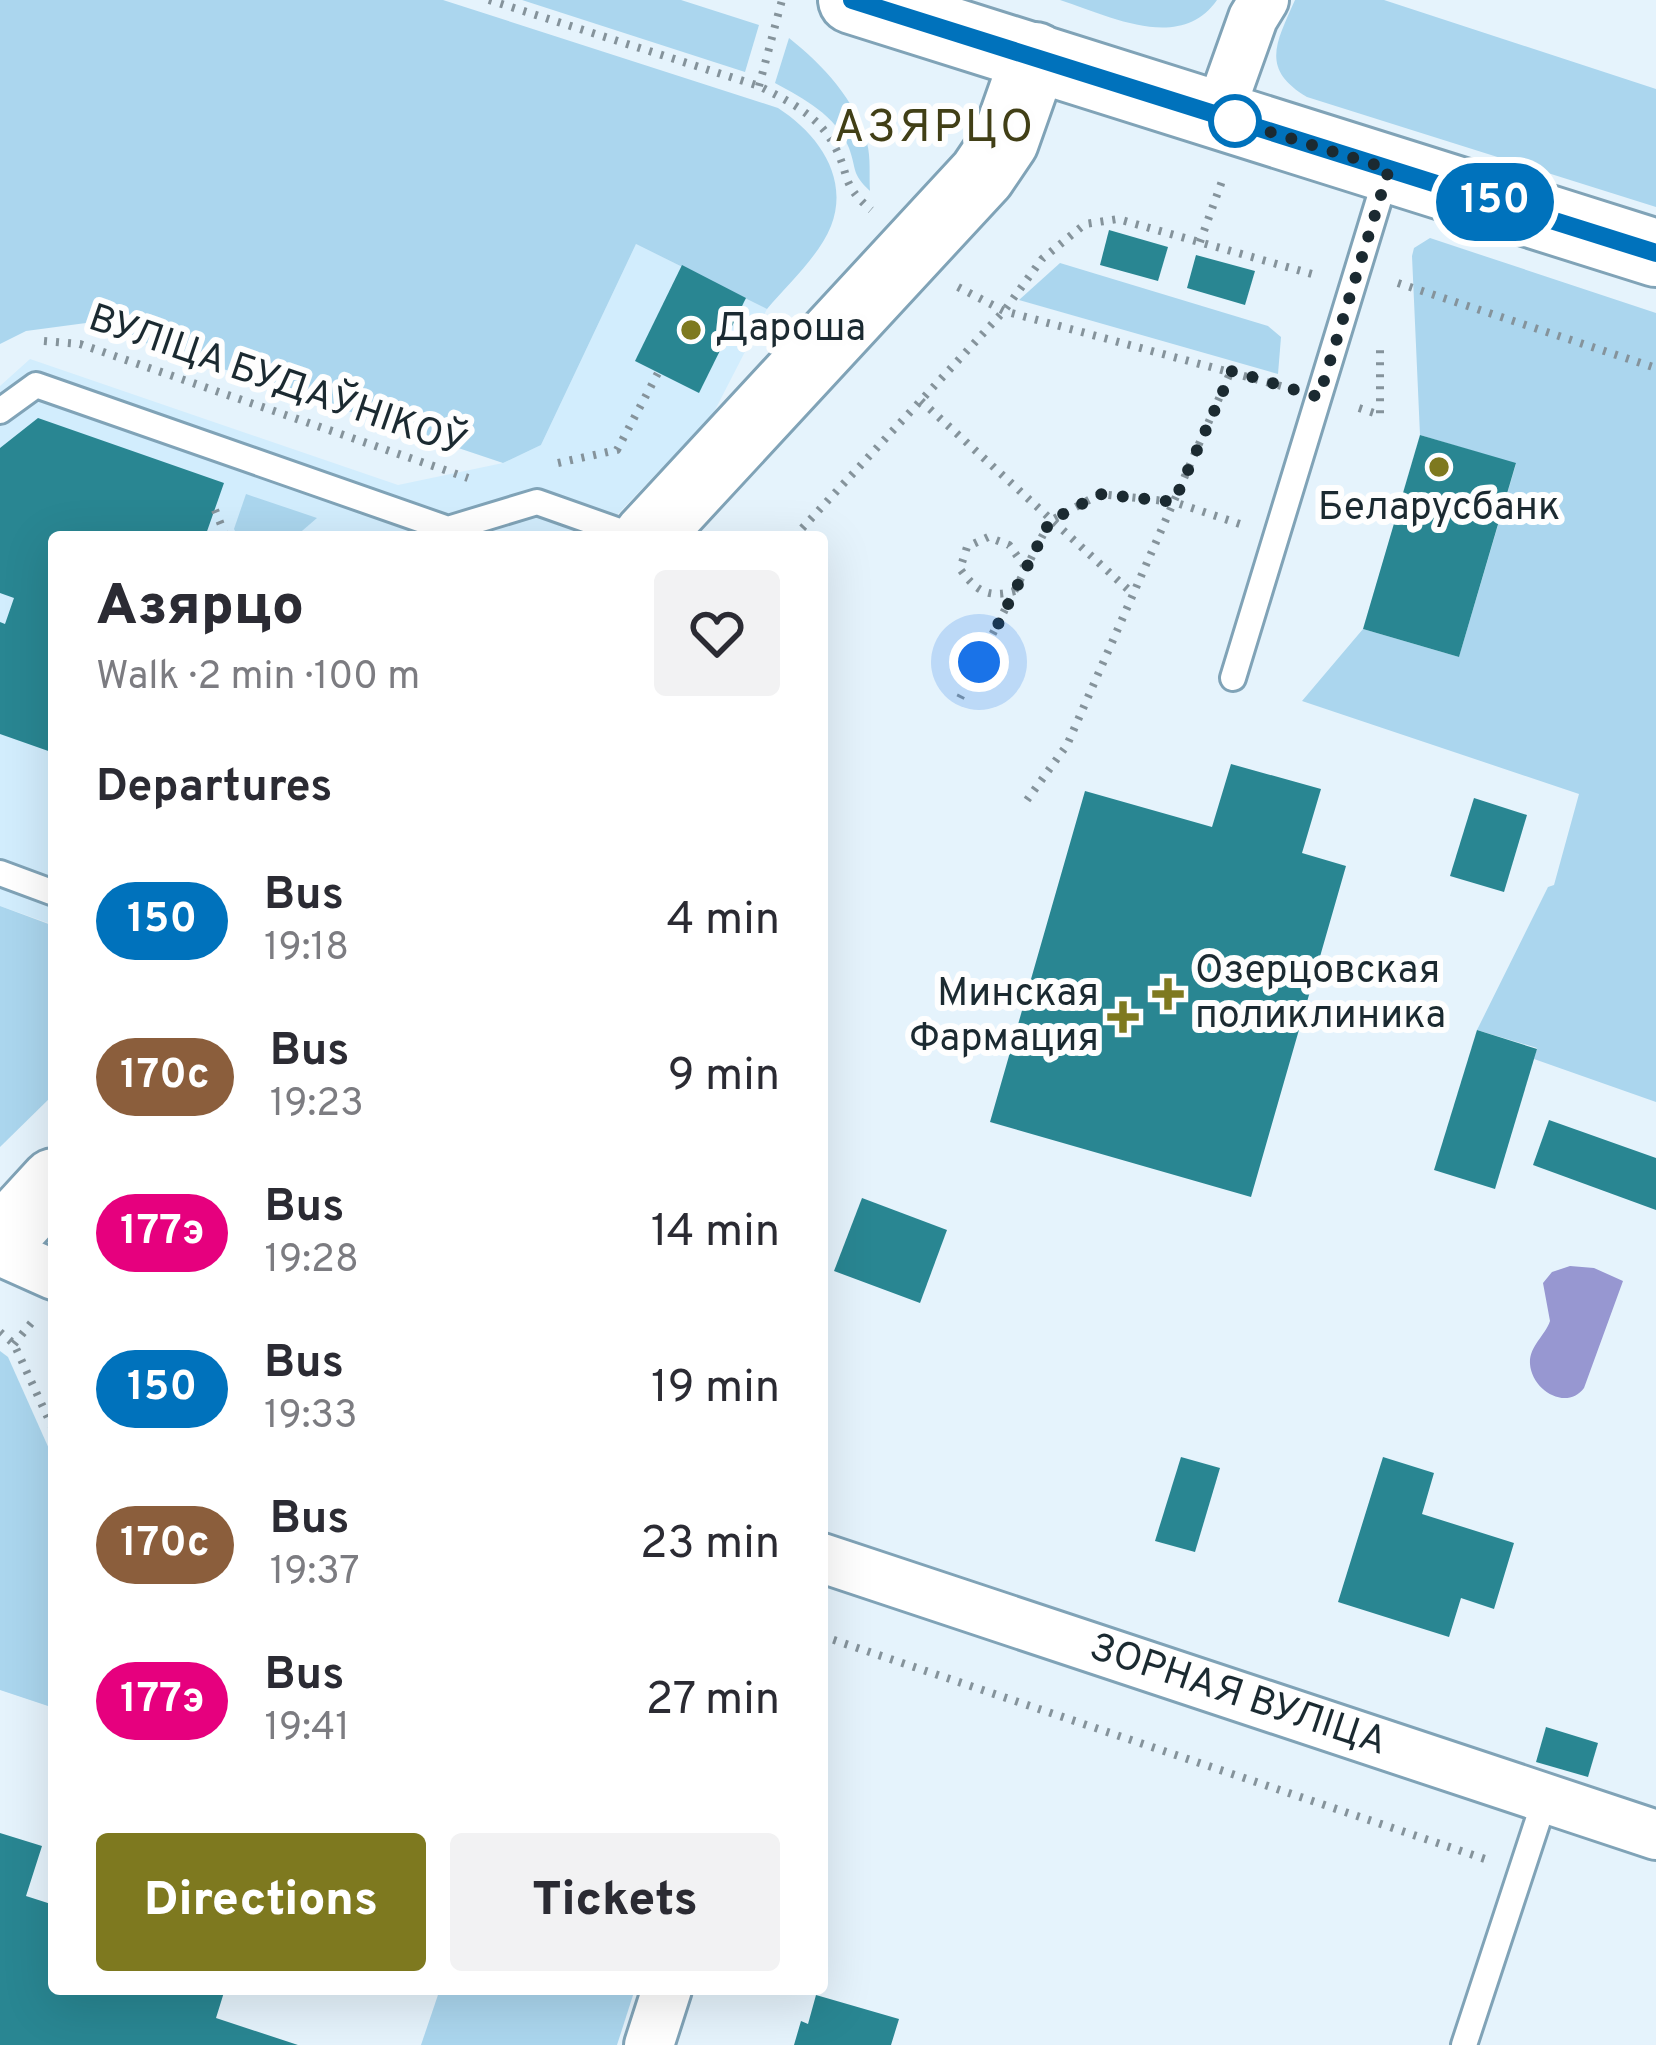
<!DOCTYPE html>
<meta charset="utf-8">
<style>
body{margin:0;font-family:Overpass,sans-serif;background:#f2f2f3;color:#2b2b33;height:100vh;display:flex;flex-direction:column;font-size:45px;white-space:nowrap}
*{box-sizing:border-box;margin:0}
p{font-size:39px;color:#7c7c81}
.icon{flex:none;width:66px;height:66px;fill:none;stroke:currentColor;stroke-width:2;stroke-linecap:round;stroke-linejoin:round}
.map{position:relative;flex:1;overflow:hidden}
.sheet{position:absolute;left:48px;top:531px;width:780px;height:1464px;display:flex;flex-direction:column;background:#fff;border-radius:12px;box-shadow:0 12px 48px #0002}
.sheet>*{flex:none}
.badge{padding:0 24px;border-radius:39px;font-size:42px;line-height:78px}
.you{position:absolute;width:60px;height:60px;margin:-30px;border:9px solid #fff;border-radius:50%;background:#1a73e8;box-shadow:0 0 0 18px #1a73e833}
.map>.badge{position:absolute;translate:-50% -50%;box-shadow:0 0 0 6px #fff}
h2{padding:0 48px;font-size:45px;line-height:108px}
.round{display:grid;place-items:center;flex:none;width:126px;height:126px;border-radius:12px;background:#f2f2f3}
.head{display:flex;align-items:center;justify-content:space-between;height:204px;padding:0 48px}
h1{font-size:57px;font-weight:800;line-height:90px}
.cta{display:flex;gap:24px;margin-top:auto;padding:24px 48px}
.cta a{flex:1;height:138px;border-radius:12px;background:#7e791f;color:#fff;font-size:48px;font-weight:800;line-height:138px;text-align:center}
.cta a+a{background:#f2f2f3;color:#2b2b33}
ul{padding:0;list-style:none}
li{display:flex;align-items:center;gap:36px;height:156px;padding:0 48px}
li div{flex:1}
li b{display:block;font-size:45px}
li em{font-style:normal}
li .badge{min-width:132px;font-weight:700;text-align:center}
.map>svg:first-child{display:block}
</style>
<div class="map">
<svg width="1656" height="2045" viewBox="0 0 1656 2045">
<rect width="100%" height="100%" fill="#e5f3fc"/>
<polygon fill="#d2edfd" points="636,244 767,309 713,414 596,537 54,537 54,925 0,906 0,386 30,359 398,485 503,463 541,445"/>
<g fill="#abd6ee">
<path d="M0,0H443L778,108C817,133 850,177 831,226C819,256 788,284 767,309L636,244L541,445L503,463L86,323L26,331L0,344Z"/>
<polygon points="522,0 681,0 759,25 745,72"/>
<path d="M1060,0H1217C1180,53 1110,16 1060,0Z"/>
<path d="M1295,0H1384L1656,89V207L1307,97C1260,69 1276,43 1295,0Z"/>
<path d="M789,38C823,65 856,100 867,143C871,158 869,176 870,191C851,173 857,170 849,148C836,115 804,99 775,83Z"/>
<polygon points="1430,238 1656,313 1656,1102 1534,1059 1537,1048 1477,1030 1548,887 1554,885 1579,794 1302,701 1363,629 1459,657 1516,464 1420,435 1412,256 1414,248"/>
<polygon points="1060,263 1268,326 1281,337 1278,374 1019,300"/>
<polygon points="246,494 317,518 295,537 238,537 234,529"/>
<polygon points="0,906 54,926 54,1094 0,1147"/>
<polygon points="0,1351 8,1357 54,1460 54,1708 0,1690"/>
<polygon points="440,1989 635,1989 617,2045 421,2045"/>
</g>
<path fill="#9797d1" d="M1570,1266L1594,1268L1623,1281L1584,1388C1567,1411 1532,1391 1530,1364C1529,1346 1545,1336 1550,1321L1543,1283L1552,1272Z"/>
<g fill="#298692">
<polygon points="1109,230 1168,247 1158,281 1100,265"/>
<polygon points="1196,255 1255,271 1245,305 1187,288"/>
<polygon points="682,265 746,298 699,393 635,361"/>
<polygon points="38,418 224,483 205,537 54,537 54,753 0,734 0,622 5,624 14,598 0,593 0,448"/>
<polygon points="1420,435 1516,463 1459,657 1363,629"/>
<polygon points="1231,764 1321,789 1302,853 1346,866 1251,1197 990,1122 1085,791 1212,827"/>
<polygon points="1474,798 1527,815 1504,892 1450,876"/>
<polygon points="1477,1030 1537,1049 1495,1189 1434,1170"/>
<polygon points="1549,1120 1656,1158 1656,1210 1533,1165"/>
<polygon points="862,1198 947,1230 920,1303 834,1271"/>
<polygon points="1181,1457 1220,1468 1195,1552 1155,1541"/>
<polygon points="1383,1457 1434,1473 1422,1514 1514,1543 1494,1609 1461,1598 1449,1637 1338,1602"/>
<polygon points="1546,1727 1598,1743 1588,1777 1536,1762"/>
<polygon points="0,1833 42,1846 26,1896 54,1905 54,1989 225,1989 216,2018 298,2045 0,2045"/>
<polygon points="816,1995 899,2019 891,2045 794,2045 801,2021 808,2024"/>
</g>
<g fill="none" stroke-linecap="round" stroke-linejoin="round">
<defs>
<g id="lane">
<polyline points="0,411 36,385 448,529 537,502 636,537"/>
<polyline points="1233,678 1388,170"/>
<polyline points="0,873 54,893"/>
<polyline points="1464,2045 1545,1799"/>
</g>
<g id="street">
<polyline points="1218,116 1253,18 1264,0"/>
<polyline points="0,1251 54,1275"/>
<path id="s1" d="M822,1558L1656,1835"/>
<polyline points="649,2045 667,1989"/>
</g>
<g id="secondary">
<polyline points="852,0 1656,253"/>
<polyline points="647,537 982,175 1005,141 1035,56"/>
<polyline points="0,1241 54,1182"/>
</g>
</defs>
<use href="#lane" stroke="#80a3b7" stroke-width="30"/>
<use href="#street" stroke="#80a3b7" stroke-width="54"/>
<use href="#secondary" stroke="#80a3b7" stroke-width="72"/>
<g stroke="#85939b" stroke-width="8" stroke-dasharray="3 9" stroke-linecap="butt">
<path d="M489,0L759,86C788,101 818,115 834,145C851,176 839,182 871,210"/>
<polyline points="759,86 782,0"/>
<polyline points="1200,242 1222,181"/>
<polyline points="1398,283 1656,368"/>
<polyline points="958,287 1004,311 1281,386"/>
<polyline points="44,341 80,344 468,478"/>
<polyline points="921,401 1133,594"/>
<polyline points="1359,408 1380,415 1380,350"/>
<polyline points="558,463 617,450 658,373"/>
<polyline points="215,510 226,537"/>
<polyline points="794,537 1004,311 1042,259 1085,224 1118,219 1312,274"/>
<path d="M1015,591C988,598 977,592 960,569L967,547L988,537L1009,545L1026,568"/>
<polyline points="960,698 1050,521 1100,494 1174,502 1240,524"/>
<polyline points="1027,800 1067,745 1231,371"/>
<polyline points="0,1332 14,1344 54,1431"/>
<polyline points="14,1344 32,1322"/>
<polyline points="822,1636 1485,1859"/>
</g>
<use href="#lane" stroke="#fff" stroke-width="24"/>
<use href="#street" stroke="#fff" stroke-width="48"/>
<use href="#secondary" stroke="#fff" stroke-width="66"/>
</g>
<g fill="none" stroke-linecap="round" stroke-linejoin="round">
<defs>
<polyline id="line" points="852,0 1656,253"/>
</defs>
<use href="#line" stroke="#fff" stroke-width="27"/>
<use href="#line" stroke="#0072bc" stroke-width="18"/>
<polyline stroke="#1b2a31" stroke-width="12" stroke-dasharray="0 21.6" points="979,662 1050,521 1100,494 1174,502 1232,371 1319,397 1389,169 1235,121"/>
</g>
<circle fill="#fff" stroke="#0072bc" stroke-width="6" cx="1235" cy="121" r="24"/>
<g fill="#7e791f" stroke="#fefefe" stroke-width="4.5">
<circle cx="691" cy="330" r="12"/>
<circle cx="1439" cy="467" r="12"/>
<path d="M1162 976h12v12h12v12h-12v12h-12v-12h-12v-12h12z"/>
<path d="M1117 999h12v12h12v12h-12v12h-12v-12h-12v-12h12z"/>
</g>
<g text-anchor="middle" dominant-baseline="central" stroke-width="12" stroke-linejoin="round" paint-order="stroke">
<g font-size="39" fill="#1b2a31" stroke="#fefefe" text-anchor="start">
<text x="715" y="330">Дароша</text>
<text x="1439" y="509" text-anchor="middle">Беларусбанк</text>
<text x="1195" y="972">Озерцовская<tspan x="1195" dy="45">поликлиника</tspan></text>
<text x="1099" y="995" text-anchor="end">Минская<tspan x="1099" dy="45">Фармация</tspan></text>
</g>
<g font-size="39" fill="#1b2a31" stroke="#fefefe">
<text transform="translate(277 383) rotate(19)">ВУЛІЦА БУДАЎНІКОЎ</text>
<text stroke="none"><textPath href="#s1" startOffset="438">ЗОРНАЯ ВУЛІЦА</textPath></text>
</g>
<g font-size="45" letter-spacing="3" fill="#413f16" stroke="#fefefe">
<text x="935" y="129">АЗЯРЦО</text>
</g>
</g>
</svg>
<div class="you" style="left:979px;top:662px"></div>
<b class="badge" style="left:1495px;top:202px;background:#0072bc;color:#fff">150</b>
<section class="sheet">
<div class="head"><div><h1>Азярцо</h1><p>Walk · 2 min · 100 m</p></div><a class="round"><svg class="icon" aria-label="heart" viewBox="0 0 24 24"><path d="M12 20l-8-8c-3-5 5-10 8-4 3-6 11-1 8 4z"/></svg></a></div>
<h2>Departures</h2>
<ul>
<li><span class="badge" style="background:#0072bc;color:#fff">150</span><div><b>Bus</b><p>19:18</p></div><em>4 min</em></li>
<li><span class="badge" style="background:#8b5e3c;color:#fff">170с</span><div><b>Bus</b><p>19:23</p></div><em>9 min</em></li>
<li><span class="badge" style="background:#e6007e;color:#fff">177э</span><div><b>Bus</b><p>19:28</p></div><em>14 min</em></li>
<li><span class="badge" style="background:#0072bc;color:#fff">150</span><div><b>Bus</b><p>19:33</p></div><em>19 min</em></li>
<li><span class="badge" style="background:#8b5e3c;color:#fff">170с</span><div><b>Bus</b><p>19:37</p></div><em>23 min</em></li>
<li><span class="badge" style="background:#e6007e;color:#fff">177э</span><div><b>Bus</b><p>19:41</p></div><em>27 min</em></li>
</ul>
<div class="cta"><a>Directions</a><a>Tickets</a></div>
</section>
</div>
